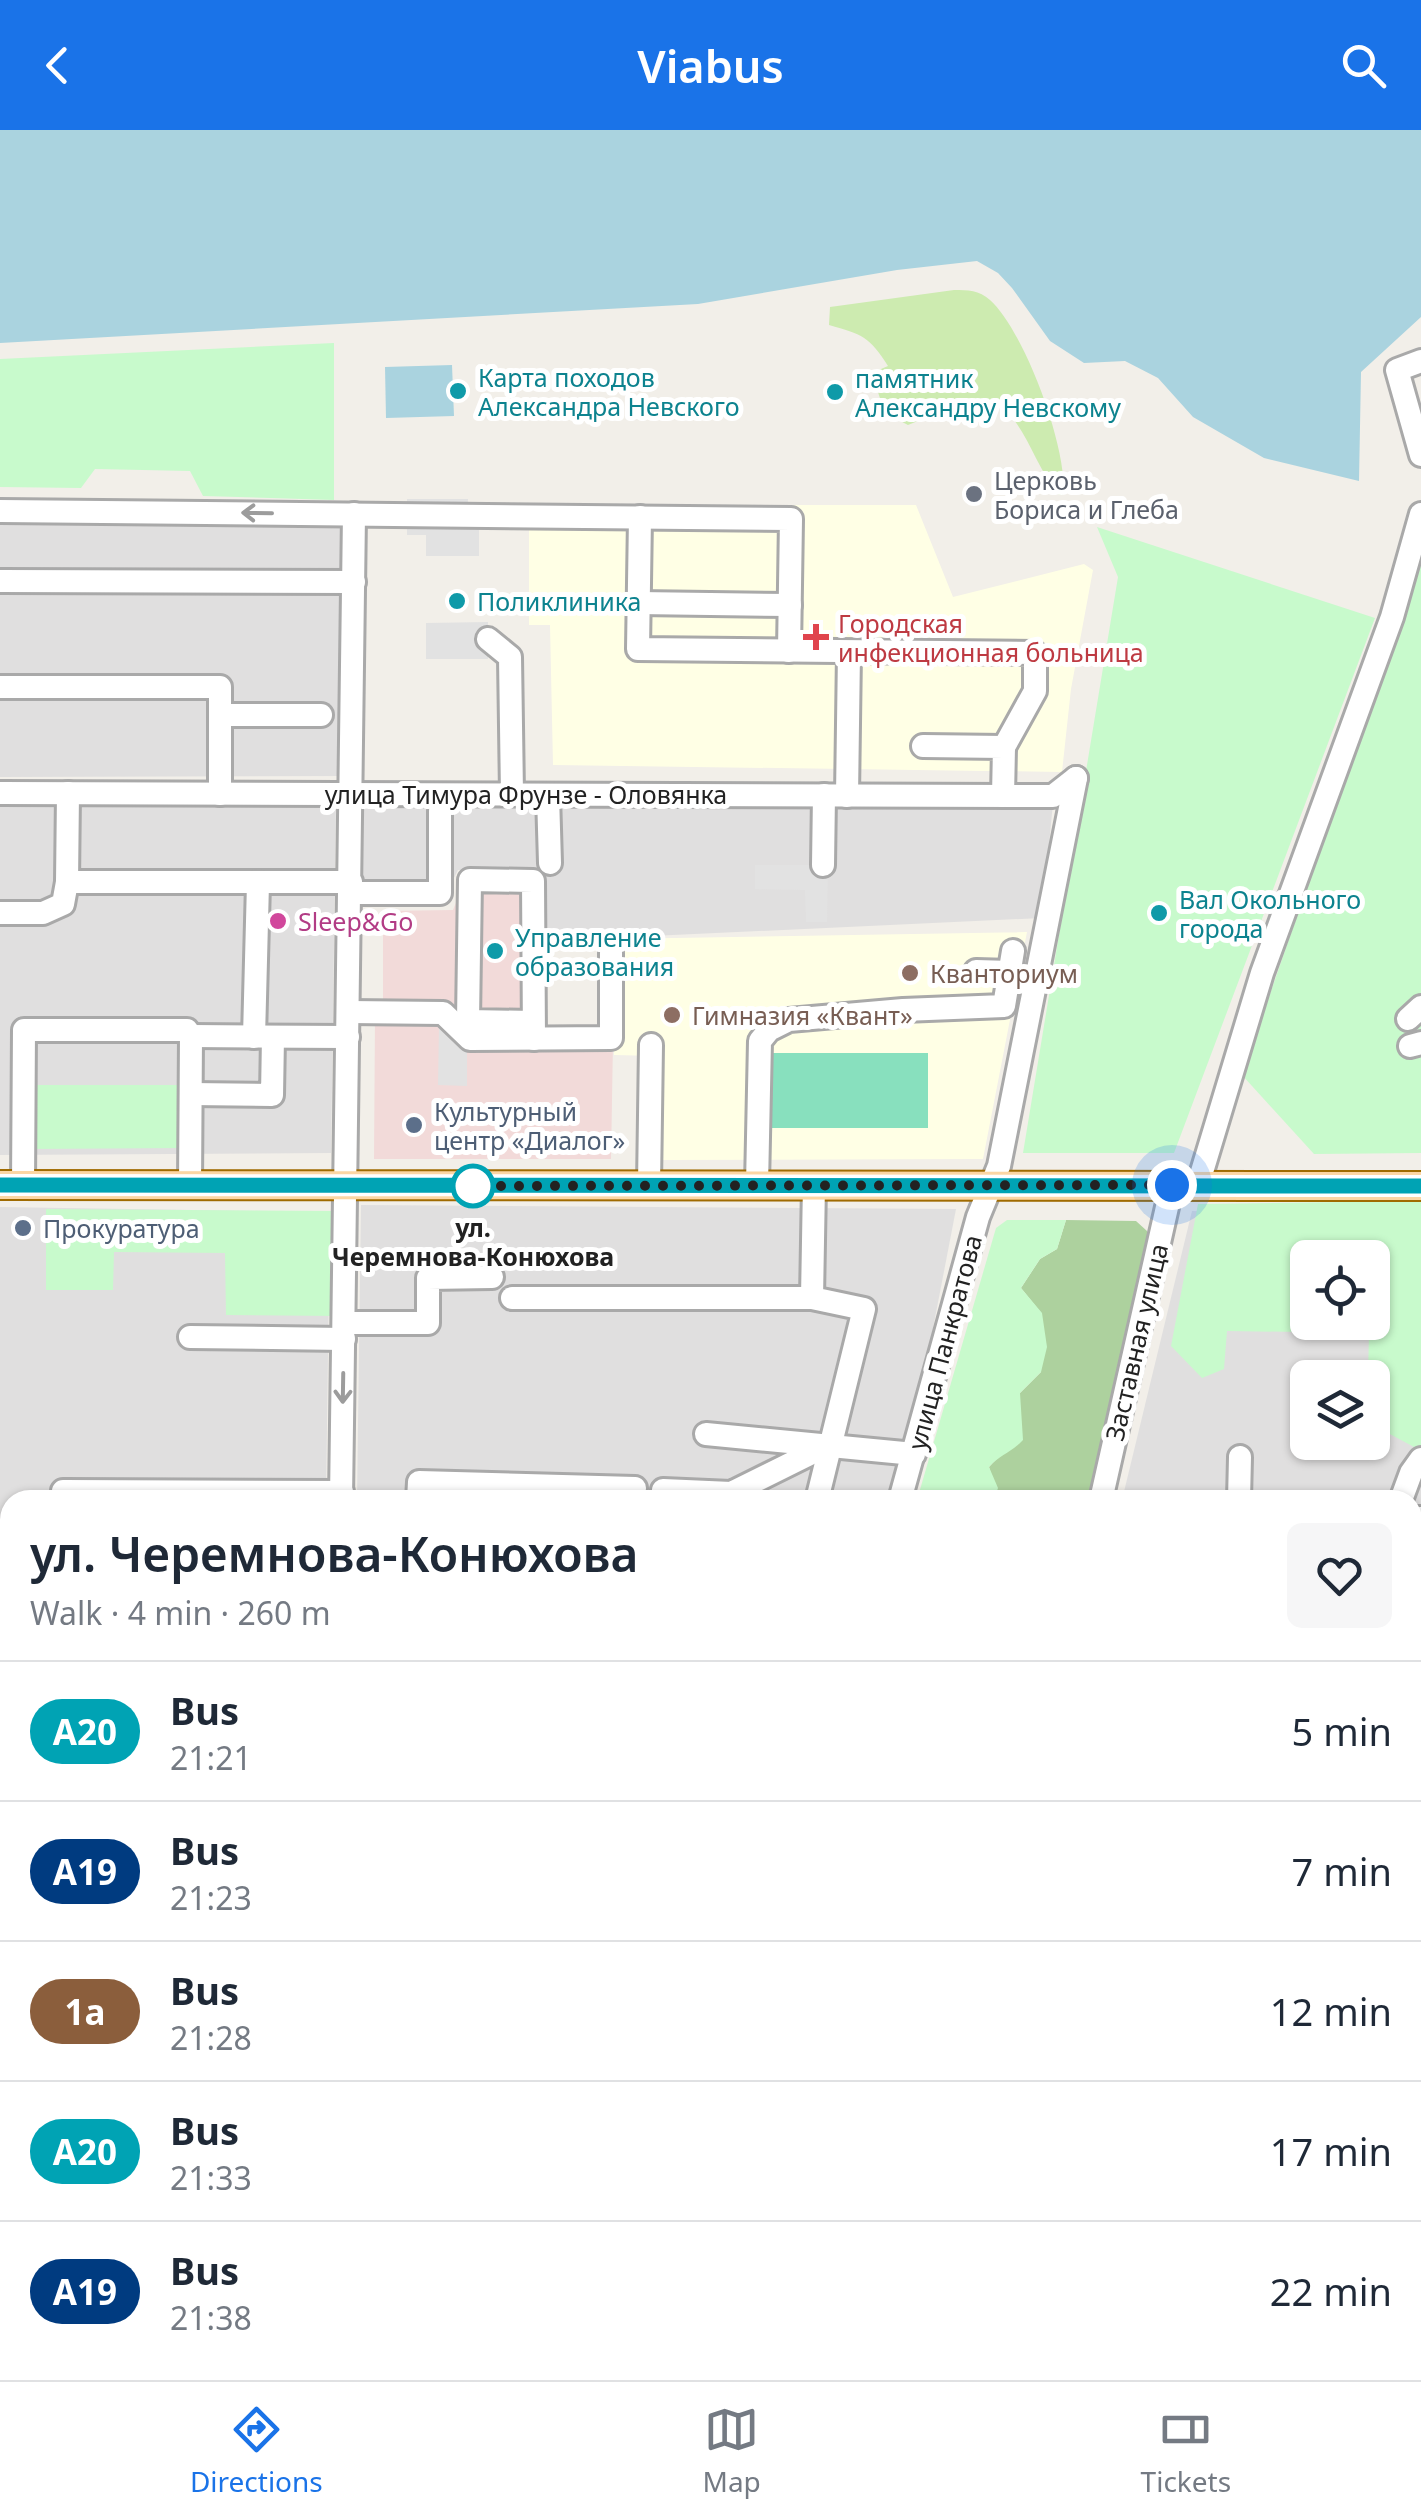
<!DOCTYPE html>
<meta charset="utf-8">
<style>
body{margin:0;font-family:"Noto Sans",sans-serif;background:#f6f6f7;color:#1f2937;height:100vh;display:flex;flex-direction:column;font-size:38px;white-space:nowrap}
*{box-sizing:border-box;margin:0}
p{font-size:32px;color:#747a83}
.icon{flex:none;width:55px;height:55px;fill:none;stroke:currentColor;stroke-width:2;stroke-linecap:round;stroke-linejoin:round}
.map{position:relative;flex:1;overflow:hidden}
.drawer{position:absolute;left:0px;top:1360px;width:1422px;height:890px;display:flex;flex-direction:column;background:#fff;border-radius:30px 30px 0 0;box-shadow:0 2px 8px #0004}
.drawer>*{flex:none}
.badge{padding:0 20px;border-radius:32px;font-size:35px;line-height:65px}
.buttons{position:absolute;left:1290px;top:1110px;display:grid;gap:20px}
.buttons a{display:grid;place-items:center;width:100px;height:100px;border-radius:15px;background:#fff;box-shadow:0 2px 8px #0004;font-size:50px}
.you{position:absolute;width:50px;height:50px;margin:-25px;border:8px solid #fff;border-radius:50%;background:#1a73e8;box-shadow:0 0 0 15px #1a73e833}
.map>.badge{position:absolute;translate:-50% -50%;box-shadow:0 0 0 5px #fff}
.round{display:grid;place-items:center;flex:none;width:105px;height:105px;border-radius:15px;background:#f6f6f7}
.head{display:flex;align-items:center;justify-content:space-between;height:170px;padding:0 30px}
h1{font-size:48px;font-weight:600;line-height:75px}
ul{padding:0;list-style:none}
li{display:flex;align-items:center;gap:30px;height:140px;padding:0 30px;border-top:2px solid #e0e1e3}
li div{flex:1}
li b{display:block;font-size:38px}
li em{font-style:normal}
li .badge{min-width:110px;font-weight:700;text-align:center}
header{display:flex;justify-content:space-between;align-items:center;height:130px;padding:0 30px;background:#1a73e8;color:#fff;font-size:45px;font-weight:600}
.tab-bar{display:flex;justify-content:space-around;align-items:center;height:140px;border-top:2px solid #e0e1e3;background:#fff;font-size:28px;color:#747a83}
.tab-bar a{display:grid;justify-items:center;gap:5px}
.tab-bar .selected{color:#1a73e8}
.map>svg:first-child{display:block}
</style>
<header><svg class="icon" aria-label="back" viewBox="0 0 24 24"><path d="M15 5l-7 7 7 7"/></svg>Viabus<svg class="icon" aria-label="search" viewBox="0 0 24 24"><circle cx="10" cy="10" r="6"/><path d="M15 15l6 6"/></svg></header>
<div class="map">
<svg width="1421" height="2250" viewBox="0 0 1421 2250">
<rect width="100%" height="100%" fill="#f2efe9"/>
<g fill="#e0dfdf" fill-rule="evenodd">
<polygon points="0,389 343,392 343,646 0,647"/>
<polygon points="1053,673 1042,788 544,811 541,741 458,740 443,769 362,772 362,674"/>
<polygon points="336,674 331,1023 0,1025 0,675"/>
<polygon points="361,1075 956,1079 919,1271 890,1370 357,1370"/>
<polygon points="0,1077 330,1082 326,1370 10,1370 10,1419 0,1419"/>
<path d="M1192,1081L1421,1085V1868H1412V1370H1122ZM1308,1128H1372V1192H1308ZM1308,1248H1372V1312H1308Z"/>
<rect x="0" y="1467" width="10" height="183"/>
<rect x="0" y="1674" width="10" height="200"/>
<polygon points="1412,1903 1421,1904 1421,2235 1412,2235"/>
<polygon points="0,1905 10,1905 10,2198 0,2203"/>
</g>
<g fill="#f2dad9">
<polygon points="466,748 535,748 536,899 383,876 383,781 453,780"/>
<polygon points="375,887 613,911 611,1029 374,1029"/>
</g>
<g fill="#ffffe5">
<polygon points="529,375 916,375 953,467 1084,434 1093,440 1071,559 1062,642 553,635 550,495 529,495"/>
<polygon points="1027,802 983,1029 654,1030 655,926 614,925 614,809"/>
</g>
<path fill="#cdebb0" d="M954,160C968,160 979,160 990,170C1024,200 1069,321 1063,365H1059C1034,335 1029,300 998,272L967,271L908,295C881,281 879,271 874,242L888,236C870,207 862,204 829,195L830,177Z"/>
<polygon fill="#add19e" points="1066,1090 1136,1091 1147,1101 1150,1113 1089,1370 994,1370 997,1365 989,1337 1004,1321 1020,1263 1041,1242 1042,1184 1021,1158 1040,1129 1057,1119"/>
<polygon fill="#c6e0d4" points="239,2240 339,2240 324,2250 215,2250"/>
<g fill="#c8facc" fill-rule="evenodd">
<polygon points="334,213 334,370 203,366 190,341 95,339 81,358 0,357 0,229"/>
<polygon points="1097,397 1375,488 1174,1023 1023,1023 1118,447"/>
<polygon points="1421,427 1421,1023 1314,1024 1242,945"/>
<polygon points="29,955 183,955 183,1018 30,1019"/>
<path d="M1421,1071V1315L1414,1317L1373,1295L1372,1248L1368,1247L1369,1203L1227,1201L1224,1239L1202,1248L1171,1216L1198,1074ZM1308,1128H1372V1192H1308Z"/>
<polygon points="46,1079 340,1081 339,1186 226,1185 225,1123 114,1122 113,1160 46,1160"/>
<path d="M1007,1090H1066L1057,1119L1040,1129L1021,1158L1042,1183L1047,1217L1041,1242L1020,1263L1023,1310C1012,1322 1000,1325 989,1337L998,1358L994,1370H917L996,1098Z"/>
<polygon points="10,2226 10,2240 239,2240 215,2250 0,2250 0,2231"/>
</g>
<rect fill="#88e0be" x="771" y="923" width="157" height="75"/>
<g fill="#e2e2e2">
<polygon points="407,369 468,369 467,390 479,391 479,426 426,426 426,405 407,405"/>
<polygon points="488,492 488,529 426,529 426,493"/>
<polygon points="755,735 828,735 827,792 806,792 805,760 755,759"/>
<polygon points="439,896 467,917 467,956 438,955"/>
</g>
<g fill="#aad3df">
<polygon points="0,0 1421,0 1421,187 1361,242 1359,351 1264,328 1193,287 1158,248 1125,231 1084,233 1050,211 1012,158 998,143 977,131 897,140 698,174 0,213"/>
<polygon points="452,235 454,286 386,288 385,237"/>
</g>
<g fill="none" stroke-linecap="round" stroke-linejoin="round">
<defs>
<g id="minor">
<polyline points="1421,231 1397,240 1421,325"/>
<polyline points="0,381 791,389 789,521"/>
<polyline points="640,387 638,519 1035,523 1035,561 1004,617"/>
<polyline points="0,451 354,452"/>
<polyline points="638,473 790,475"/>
<polyline points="488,509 510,527 512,664"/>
<polyline points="0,557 220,557 220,664"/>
<polyline points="220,585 321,585"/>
<polyline points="923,616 1004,617 1003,666"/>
<polyline points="0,663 1053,666 1076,648"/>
<polyline points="548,665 550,733"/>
<polyline points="847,666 849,522"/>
<polyline points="823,735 824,665"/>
<polyline points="67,752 351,752"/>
<polyline points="351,763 440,763 440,681"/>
<polyline points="0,783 43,783 63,774 67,752 68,663"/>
<polyline points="976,841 1010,842"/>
<polyline points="349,882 443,883 470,909 611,908 611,823"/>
<polyline points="1408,889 1421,877"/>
<polyline points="532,892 468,891 470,750 533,751 534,909"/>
<polyline points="191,906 348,907"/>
<polyline points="254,907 258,753"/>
<polyline points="1410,916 1421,913"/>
<polyline points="191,964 272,965 273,907"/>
<polyline points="814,1054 812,1168 864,1179 817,1370"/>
<polyline points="23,1055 24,900 187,900 191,906 190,1056"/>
<polyline points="649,1055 651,915"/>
<polyline points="757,1055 760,911 769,900 789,890 903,880 1004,876 1013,821"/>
<polyline points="1198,1055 1262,843 1392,487 1421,384"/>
<polyline points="512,1168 812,1168"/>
<polyline points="344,1193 428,1193 428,1148 492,1147"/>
<polyline points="190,1207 344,1209"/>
<polyline points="706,1304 914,1324"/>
<polyline points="663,1360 731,1363 826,1316"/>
<polyline points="63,1370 63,1361 342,1362"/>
<polyline points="341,1370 354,384"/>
<polyline points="418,1370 419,1352 635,1358"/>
<polyline points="900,1370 978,1087 999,1036 1076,648"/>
<polyline points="1101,1370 1172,1055"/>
<polyline points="1239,1370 1240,1327"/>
<polyline points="1401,1370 1411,1343 1421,1329"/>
<polyline points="1412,1388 1421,1388"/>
<polyline points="0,1449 10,1449"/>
<polyline points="1412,1485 1421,1486"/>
<polyline points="0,1532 10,1532"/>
<polyline points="1412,1627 1421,1628"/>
<polyline points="0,1660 10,1660"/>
<polyline points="1412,1713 1421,1713"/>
<polyline points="0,1891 10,1891"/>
<polyline points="1412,1891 1421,1891"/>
<polyline points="1412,2143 1421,2143"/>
<polyline points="0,2216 10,2212"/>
<polyline points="929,2240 1421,2246"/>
<polyline points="395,2247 552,2243"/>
<polyline points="552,2250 552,2243 566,2242 662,2240"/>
<polyline points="819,2250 820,2240"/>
</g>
<polyline id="major" points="0,1055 1421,1056"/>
</defs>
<use href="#minor" stroke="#a9a9a9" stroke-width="28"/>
<use href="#major" stroke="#a06b00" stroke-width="32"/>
<use href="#minor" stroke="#fff" stroke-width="22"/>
<use href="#major" stroke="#fcd6a4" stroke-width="28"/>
</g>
<defs><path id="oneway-shaft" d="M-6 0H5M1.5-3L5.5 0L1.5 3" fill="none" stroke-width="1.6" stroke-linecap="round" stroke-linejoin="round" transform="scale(2.5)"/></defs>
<g stroke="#9c9c9c">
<use href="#oneway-shaft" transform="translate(257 383) rotate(-179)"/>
<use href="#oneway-shaft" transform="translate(343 1258) rotate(91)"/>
</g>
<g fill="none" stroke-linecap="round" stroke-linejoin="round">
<defs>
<polyline id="line" points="0,1055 1421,1056"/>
</defs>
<use href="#line" stroke="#fff" stroke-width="22"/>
<use href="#line" stroke="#00a3b4" stroke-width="15"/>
<polyline stroke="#222" stroke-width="10" stroke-dasharray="0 18" points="473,1056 460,1056 1172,1055"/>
</g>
<g fill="#0f9aa8" stroke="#fff" stroke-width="4">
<circle cx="458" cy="261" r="10"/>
<circle cx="835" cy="262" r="10"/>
<circle cx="457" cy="471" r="10"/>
<circle cx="1159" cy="783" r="10"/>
<circle cx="495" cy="821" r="10"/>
</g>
<circle fill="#6b7280" stroke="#fff" stroke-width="4" cx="974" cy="364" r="10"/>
<path fill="#e0444e" stroke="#fff" stroke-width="4" d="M811 492h10v10h10v10h-10v10h-10v-10h-10v-10h10z"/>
<circle fill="#d1479c" stroke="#fff" stroke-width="4" cx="278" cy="791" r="10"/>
<g fill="#8d6e63" stroke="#fff" stroke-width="4">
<circle cx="910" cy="843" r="10"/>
<circle cx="672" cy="885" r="10"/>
</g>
<g fill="#5c6f8a" stroke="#fff" stroke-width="4">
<circle cx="414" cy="995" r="10"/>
<circle cx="23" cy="1098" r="10"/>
</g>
<circle fill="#fff" stroke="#00a3b4" stroke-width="5" cx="473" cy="1056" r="20"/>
<g text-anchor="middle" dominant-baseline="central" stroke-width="10" stroke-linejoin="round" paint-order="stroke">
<g font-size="25" fill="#0d838f" stroke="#fff" text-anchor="start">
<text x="478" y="247">Карта походов<tspan x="478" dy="29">Александра Невского</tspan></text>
<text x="855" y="248">памятник<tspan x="855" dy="29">Александру Невскому</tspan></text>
<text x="477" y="471">Поликлиника</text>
<text x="1179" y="769">Вал Окольного<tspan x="1179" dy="29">города</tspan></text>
<text x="515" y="807">Управление<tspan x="515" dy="29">образования</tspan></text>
</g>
<g font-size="25" fill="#5b616d" stroke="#fff" text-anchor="start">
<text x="994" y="350">Церковь<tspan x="994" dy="29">Бориса и Глеба</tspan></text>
</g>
<g font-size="25" fill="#be3a42" stroke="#fff" text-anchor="start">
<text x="838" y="493">Городская<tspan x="838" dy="29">инфекционная больница</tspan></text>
</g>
<g font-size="25" fill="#222" stroke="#fff">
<text x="526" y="664">улица Тимура Фрунзе - Оловянка</text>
<text transform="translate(944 1212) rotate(-75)">улица Панкратова</text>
<text transform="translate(1136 1212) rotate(-77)">Заставная улица</text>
</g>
<g font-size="25" fill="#b23c85" stroke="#fff" text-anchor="start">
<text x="298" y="791">Sleep&amp;Go</text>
</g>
<g font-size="25" fill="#785e54" stroke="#fff" text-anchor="start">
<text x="930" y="843">Кванториум</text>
<text x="692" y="885">Гимназия «Квант»</text>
</g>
<g font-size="25" fill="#4e5e75" stroke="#fff" text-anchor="start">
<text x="434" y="981">Культурный<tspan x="434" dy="29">центр «Диалог»</tspan></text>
<text x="43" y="1098">Прокуратура</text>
</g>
<g font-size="25" font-weight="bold" fill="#222" stroke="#fff">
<text x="473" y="1097">ул.<tspan x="473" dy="29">Черемнова-Конюхова</tspan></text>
</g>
</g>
</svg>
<div class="buttons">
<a><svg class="icon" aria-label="locate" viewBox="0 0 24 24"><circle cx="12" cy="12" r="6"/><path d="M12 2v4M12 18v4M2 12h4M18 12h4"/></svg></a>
<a><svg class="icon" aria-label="layers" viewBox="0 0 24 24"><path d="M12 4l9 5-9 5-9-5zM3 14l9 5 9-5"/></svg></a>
</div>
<div class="you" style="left:1172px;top:1055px"></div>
<section class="drawer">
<div class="head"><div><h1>ул. Черемнова-Конюхова</h1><p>Walk · 4 min · 260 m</p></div><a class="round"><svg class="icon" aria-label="heart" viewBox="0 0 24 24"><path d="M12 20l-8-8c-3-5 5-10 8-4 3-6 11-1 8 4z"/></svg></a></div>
<ul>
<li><span class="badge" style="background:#00a3b4;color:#fff">А20</span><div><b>Bus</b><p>21:21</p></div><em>5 min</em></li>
<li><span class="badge" style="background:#003b80;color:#fff">A19</span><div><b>Bus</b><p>21:23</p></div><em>7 min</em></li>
<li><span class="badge" style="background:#8b5e3c;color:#fff">1a</span><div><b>Bus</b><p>21:28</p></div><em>12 min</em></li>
<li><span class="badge" style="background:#00a3b4;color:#fff">А20</span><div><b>Bus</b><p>21:33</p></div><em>17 min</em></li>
<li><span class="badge" style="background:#003b80;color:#fff">A19</span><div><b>Bus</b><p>21:38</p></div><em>22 min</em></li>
</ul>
</section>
</div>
<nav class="tab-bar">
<a class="selected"><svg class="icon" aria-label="directions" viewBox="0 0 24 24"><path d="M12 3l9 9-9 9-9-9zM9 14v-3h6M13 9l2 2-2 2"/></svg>Directions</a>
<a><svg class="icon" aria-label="map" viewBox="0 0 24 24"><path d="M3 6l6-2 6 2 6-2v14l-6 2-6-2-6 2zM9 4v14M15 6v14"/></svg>Map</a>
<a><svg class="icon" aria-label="tickets" viewBox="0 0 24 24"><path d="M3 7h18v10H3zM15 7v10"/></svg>Tickets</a>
</nav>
